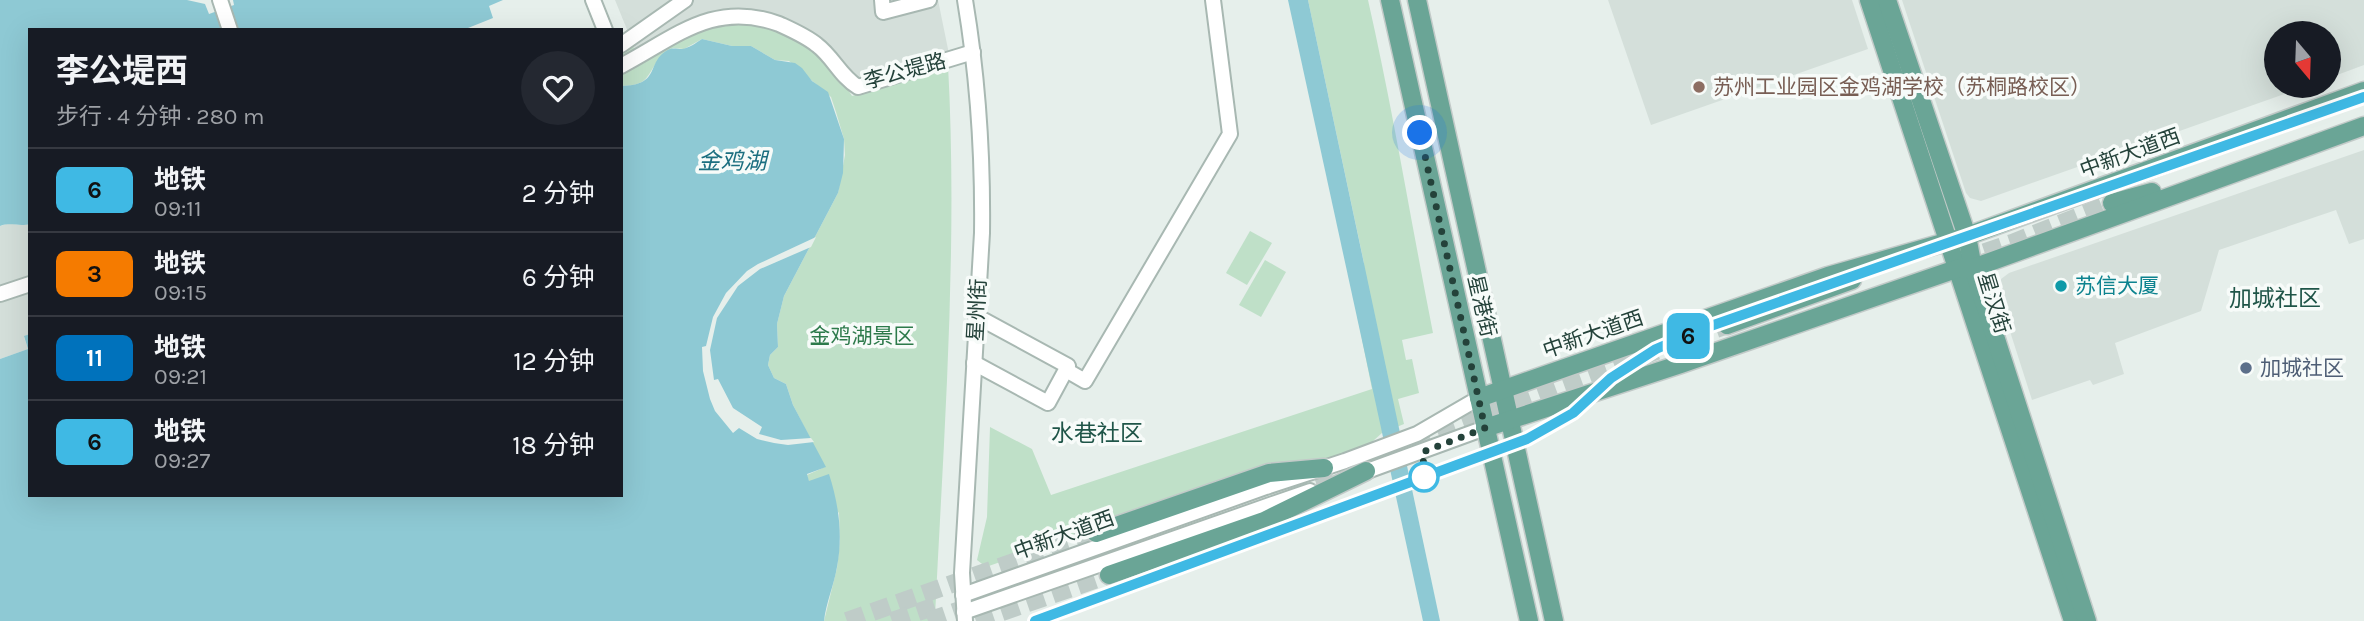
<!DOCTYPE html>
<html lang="zh">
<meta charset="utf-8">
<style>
body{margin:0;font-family:Karla,"Noto Sans SC",sans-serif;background:#242831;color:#f1f3f6;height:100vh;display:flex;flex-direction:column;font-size:26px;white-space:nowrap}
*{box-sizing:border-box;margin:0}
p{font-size:23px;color:#9ea1a6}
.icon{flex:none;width:38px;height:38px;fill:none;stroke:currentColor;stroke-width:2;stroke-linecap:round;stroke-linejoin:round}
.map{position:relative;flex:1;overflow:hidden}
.details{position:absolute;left:28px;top:28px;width:595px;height:469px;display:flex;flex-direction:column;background:#171b24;border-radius:0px;box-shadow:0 7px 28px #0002}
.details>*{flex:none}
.badge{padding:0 14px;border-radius:10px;font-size:24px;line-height:46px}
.needle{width:46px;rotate:161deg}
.fabs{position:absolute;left:2264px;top:21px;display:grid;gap:14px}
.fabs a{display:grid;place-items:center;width:77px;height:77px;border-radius:50%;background:#171b24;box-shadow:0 7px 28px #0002;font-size:35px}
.you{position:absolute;width:35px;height:35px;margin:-18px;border:5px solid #fff;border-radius:50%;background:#1a73e8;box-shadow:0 0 0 10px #1a73e833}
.map>.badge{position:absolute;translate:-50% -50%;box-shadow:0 0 0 4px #fff}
.round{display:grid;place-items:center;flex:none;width:74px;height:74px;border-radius:37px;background:#242831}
.summary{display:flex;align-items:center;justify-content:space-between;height:119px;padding:0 28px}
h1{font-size:33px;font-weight:700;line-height:52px}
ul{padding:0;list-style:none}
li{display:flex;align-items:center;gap:21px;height:84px;padding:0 28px;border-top:2px solid #363941}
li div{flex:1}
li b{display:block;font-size:26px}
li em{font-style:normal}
li .badge{min-width:77px;font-weight:700;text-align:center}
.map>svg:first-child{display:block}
</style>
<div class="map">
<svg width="2364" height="621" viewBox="0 0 2364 621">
<rect width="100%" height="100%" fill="#e6efeb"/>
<g fill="#d4dfda">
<polygon points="615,0 938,0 949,54 858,78 832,50 784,19 759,11 737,9 703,15 681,24 637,54"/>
<polygon points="1608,0 1852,0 1868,49 1651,125"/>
<polygon points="1902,0 2364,0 2364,65 2329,78 2329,33 2277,33 2277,86 2307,86 1981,201 1970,198 1966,193"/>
<polygon points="2364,150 2364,239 2349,244 2336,210 2219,250 2201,311 2115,343 2124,374 2093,385 2090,380 2032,400 1999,297 2001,279 2009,273"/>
<polygon points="10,223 17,225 30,224 30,334 24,337 28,349 0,359 0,226"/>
</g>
<g fill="#bfe0c8">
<path d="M1308,0H1368C1393,110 1411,222 1433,333L1402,340L1406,360L1412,359L1419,393L1398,399L1404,424L1382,433L1363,450L1327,461L1285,462L986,567L977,560L987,517L990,427L1032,449L1051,495L1372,389L1348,269L1364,263Z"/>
<path d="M755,21L809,44L836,71L852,96L948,65C958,248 944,432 935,616L938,621H824L837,568L840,541L839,513L809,482L807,475L825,467L793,405L786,384L774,378L768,365L770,355L778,347L777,324L784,296L838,193L845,155L844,139L836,112L831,97L789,61L775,60L751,46H732L702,39L684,49L673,48C668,52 660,57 656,63C645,81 645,85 621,86V52L634,47L641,64L675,41L719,22Z"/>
<polygon points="1250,231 1272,243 1247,285 1226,273"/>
<polygon points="1265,260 1286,272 1261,317 1239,305"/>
</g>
<g fill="#8ec9d4">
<path d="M0,0H187L205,4L209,14L234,5L233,0H503L489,6L493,18L463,30H30V224C19,227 11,222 0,226Z"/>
<polygon points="1288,0 1308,0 1440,621 1423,621"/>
<path d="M702,39L732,46H751L775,60L795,63L802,68L812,81L828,92L844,139L843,173L838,193L784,296L777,324L778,347L770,355L768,365L774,378L786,384L793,405L826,467L807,474L809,481L829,474C839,505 843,536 837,567C834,585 826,603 824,621H0V359L28,349L24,336L30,334V495H621V86C661,85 646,64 666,51C672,47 676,49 682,49C689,48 696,43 702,39Z"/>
</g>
<polygon fill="#e6efeb" points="816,237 811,247 760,269 738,286 717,318 710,350 714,380 718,379 733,408 762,427 759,434 781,440 811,438 814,442 788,445 774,443 757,439 739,428 733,433 715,411 710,399 703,371 702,347 706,346 713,317 726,293 747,271 758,264"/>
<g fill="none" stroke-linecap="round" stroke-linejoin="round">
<g stroke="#bfccc8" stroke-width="18" stroke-dasharray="18 9" stroke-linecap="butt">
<polyline points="1959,261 2012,243 2112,203"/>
<polyline points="1412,441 1727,325"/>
<polyline points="1291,493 1347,473"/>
<polyline points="847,621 1096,533"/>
<polyline points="892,621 942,604"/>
<polyline points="928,621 978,604"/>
<polyline points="976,621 1109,575"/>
</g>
<defs>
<g id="minor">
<polyline points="220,0 230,30"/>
<polyline points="593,0 605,30"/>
<polyline points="882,0 883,12 929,0"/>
<path d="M965,0C978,78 983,154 982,233L962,573L965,621"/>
<polyline points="621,45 685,0"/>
<path d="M621,66C676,37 714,0 779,24C792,30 806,36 817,45C833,57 841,77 858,87L973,52"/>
<polyline points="0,294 30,284"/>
<polyline points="974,363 1048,403 1068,366 976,316"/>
<polyline points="1066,370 1085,381 1230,134 1213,0"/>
<polyline points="1359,474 1485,428"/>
<polyline points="963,595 1266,487 1345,461 1417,434 1479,398"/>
<polyline points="964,612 1310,491"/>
</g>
<g id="major">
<polyline points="1390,0 1529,621"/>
<polyline points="1417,0 1554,621"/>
<polyline points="1869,0 2073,621"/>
<polyline points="1887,0 1967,236 1973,268 2087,621"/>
<polyline points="2112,203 2152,192"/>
<polyline points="1727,325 1852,280"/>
<polyline points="1479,398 1828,276 1967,236 2364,91"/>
<polyline points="1485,428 1681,364 1959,268 1973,268 2364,126"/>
<polyline points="1096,533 1269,473 1324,468"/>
<polyline points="1109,575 1264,521 1366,471"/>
</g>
</defs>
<use href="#minor" stroke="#a8b8b2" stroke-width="18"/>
<use href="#major" stroke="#c2cac8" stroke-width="21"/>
<use href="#minor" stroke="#fff" stroke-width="14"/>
<use href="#major" stroke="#6aa596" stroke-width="18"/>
</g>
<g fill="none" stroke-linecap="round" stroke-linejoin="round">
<defs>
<polyline id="line" points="1035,621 1527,439 1573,413 1611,378 1656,349 1705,328 2364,97"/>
</defs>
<use href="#line" stroke="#fff" stroke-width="16"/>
<use href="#line" stroke="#3fb9e4" stroke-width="10"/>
<polyline stroke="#24423a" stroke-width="7" stroke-dasharray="0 12.6" points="1420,133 1485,428 1423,452 1424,477"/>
</g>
<circle fill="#8d6e63" stroke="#f7fbf9" stroke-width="2.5" cx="1699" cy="87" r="7"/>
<circle fill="#0f9aa8" stroke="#f7fbf9" stroke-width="2.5" cx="2061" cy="286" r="7"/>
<circle fill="#5c6f8a" stroke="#f7fbf9" stroke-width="2.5" cx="2246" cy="368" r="7"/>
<circle fill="#fff" stroke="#3fb9e4" stroke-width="3.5" cx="1424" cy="477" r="14"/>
<g text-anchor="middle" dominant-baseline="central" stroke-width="7" stroke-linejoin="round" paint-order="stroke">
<g font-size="21" fill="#24423a" stroke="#f7fbf9">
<text transform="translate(905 71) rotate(-15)">李公堤路</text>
<text transform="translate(2130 153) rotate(-20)">中新大道西</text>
<text transform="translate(1994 303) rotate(73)">星汉街</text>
<text transform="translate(1482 306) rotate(77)">星港街</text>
<text transform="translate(977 310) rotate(-87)">星州街</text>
<text transform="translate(1593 334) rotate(-19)">中新大道西</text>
<text transform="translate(1064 535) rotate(-20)">中新大道西</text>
</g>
<g font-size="21" fill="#785e54" stroke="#f7fbf9" text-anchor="start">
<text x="1713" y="87">苏州工业园区金鸡湖学校（苏桐路校区）</text>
</g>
<g font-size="21" fill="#0d838f" stroke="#f7fbf9" text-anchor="start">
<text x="2075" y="286">苏信大厦</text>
</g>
<g font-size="21" fill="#2d7a4b" stroke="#f7fbf9">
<text x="862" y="336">金鸡湖景区</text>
</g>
<g font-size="21" fill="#4e5e75" stroke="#f7fbf9" text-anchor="start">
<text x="2260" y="368">加城社区</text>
</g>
<g font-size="23" font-style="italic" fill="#1c6f80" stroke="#f7fbf9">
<text x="732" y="161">金鸡湖</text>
</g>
<g font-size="23" fill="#1f5548" stroke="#f7fbf9">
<text x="2275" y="298">加城社区</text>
<text x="1097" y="433">水巷社区</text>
</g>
</g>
</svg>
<div class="fabs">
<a><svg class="needle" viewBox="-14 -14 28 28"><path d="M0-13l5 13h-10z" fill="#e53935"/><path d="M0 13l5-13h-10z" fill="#9ea1a6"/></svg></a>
</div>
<div class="you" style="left:1420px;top:133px"></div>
<b class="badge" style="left:1688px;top:336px;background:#3fb9e4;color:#111">6</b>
<section class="details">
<div class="summary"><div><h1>李公堤西</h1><p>步行 · 4 分钟 · 280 m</p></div><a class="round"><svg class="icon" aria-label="heart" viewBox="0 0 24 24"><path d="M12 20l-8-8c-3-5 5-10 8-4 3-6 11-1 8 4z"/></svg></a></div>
<ul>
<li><span class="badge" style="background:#3fb9e4;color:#111">6</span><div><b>地铁</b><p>09:11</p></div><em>2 分钟</em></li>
<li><span class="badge" style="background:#f57b00;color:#111">3</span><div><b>地铁</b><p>09:15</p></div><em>6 分钟</em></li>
<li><span class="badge" style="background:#0072bc;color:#fff">11</span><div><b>地铁</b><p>09:21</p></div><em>12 分钟</em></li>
<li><span class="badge" style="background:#3fb9e4;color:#111">6</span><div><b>地铁</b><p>09:27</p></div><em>18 分钟</em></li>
</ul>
</section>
</div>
